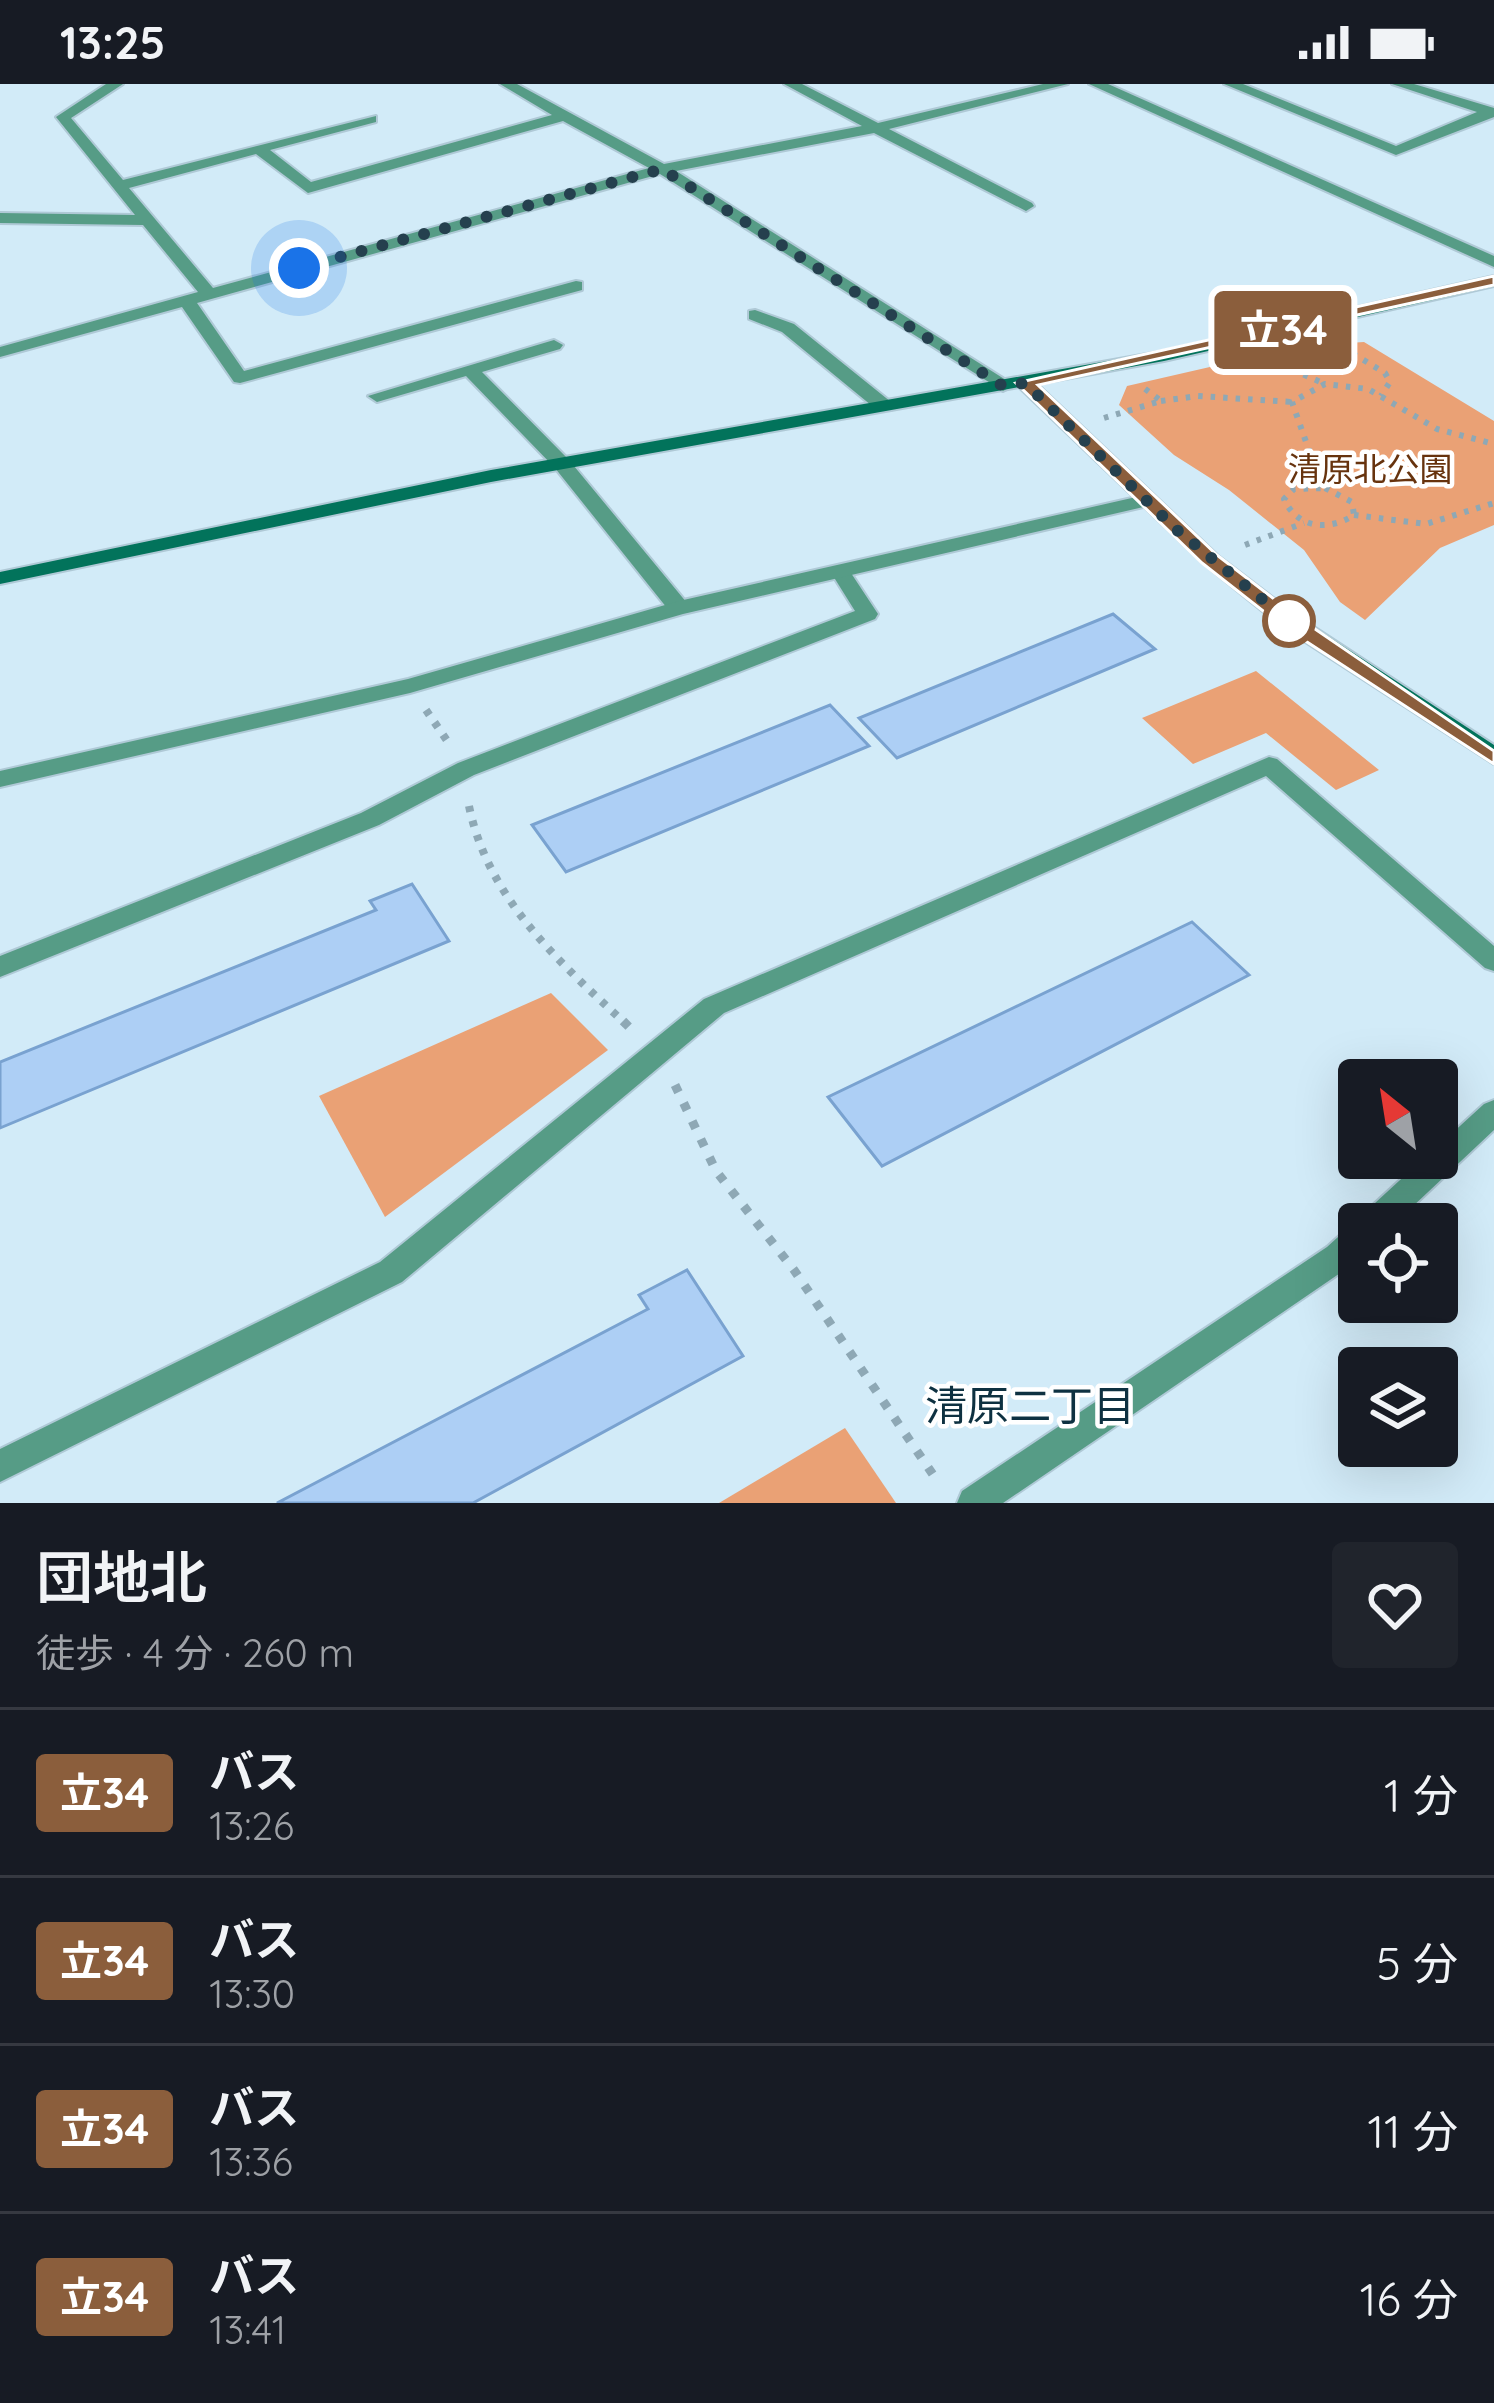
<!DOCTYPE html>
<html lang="ja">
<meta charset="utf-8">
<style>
body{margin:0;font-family:Quicksand,"Noto Sans JP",sans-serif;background:#20242c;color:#f1f3f6;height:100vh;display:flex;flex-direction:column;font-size:45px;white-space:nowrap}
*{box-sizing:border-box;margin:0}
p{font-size:39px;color:#9ea1a6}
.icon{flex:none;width:66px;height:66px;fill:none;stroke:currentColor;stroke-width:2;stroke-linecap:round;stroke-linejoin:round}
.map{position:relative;height:1419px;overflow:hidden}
.sheet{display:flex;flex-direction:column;background:#171b24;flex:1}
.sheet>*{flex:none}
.badge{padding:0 24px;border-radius:9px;font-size:42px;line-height:78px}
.needle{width:78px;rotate:330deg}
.tools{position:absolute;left:1338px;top:975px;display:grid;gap:24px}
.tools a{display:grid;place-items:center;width:120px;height:120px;border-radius:12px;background:#171b24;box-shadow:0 12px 48px #0002;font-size:60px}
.you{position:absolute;width:60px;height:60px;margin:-30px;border:9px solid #fff;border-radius:50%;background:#1a73e8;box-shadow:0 0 0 18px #1a73e833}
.map>.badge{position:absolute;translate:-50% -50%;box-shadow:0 0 0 6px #fff}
.round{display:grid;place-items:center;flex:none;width:126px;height:126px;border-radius:12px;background:#20242c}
.head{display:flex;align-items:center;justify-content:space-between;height:204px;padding:0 36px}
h1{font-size:57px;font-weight:600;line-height:90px}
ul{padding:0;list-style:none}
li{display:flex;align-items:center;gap:36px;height:168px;padding:0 36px;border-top:3px solid #363941}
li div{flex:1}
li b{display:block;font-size:45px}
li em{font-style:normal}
li .badge{min-width:132px;font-weight:700;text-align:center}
.status{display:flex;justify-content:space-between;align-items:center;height:84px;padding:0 60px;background:#171b24;direction:ltr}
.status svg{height:33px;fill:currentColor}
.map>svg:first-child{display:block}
</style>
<div class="status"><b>13:25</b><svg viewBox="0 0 49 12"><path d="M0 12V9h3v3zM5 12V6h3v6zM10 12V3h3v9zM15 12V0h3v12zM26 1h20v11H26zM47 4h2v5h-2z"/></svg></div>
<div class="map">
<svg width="1494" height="1419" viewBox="0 0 1494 1419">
<rect width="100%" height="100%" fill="#d2ebf8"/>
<g fill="#eaa175">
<polygon points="1364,258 1494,337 1494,441 1440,464 1365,536 1340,518 1304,466 1229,406 1174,371 1119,321 1127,302 1301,262"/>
<polygon points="1256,587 1379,686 1336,706 1266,649 1193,680 1142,634"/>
<polygon points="551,909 608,966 385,1133 319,1012"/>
<polygon points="845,1344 896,1419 719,1419"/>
</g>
<g fill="#adcff5" stroke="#79a2d0" stroke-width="3">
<polygon points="1113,530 1155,565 897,674 859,634"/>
<polygon points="830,621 869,662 566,788 532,741"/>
<polygon points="412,800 449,857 0,1044 0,978 376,826 370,817"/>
<polygon points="1192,838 1249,891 882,1082 828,1013"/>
<polygon points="687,1186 743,1272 473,1419 277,1419 648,1225 639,1211"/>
</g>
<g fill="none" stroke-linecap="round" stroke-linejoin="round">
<defs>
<g id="lane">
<polygon points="755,226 794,240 891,318 891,326 877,326 782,248 749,235 749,227"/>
<polygon points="554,256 563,261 560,265 482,288 569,376 687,519 690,524 687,529 671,529 555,384 466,292 377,318 368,312"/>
<polygon points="840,481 847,483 878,530 875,535 474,691 379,741 0,893 0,872 361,729 458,679 855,527 830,487"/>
<polygon points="1269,673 1277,675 1494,862 1494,887 1485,884 1266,692 724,929 402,1198 0,1398 0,1365 380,1178 704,915"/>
<polygon points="1494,1016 1494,1046 1394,1140 1359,1140 1359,1173 1349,1183 1003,1419 957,1419 962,1407 1327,1163 1348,1144 1358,1140 1362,1131 1424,1074 1437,1074 1437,1063 1484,1020"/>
</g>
<g id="street">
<path d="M106,0H123L71,34L123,96L376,32V38L270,66L311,98L552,31L500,0H517L664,80L862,42L784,0H802L878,39L1043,0H1068L889,45L1032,119L1034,122L1026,127L874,49L676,87L1009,298L1012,302L1003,307L660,90L197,219L244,287L576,197L582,198V206L240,299L234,298L182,223L0,273V263L198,208L143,141L0,139V129L135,131L56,33ZM563,37L649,84L213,204L129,104L256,70L308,109Z"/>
<polygon points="1089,0 1108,0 1494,172 1494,183"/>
<polygon points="1224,0 1243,0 1396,62 1477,28 1392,0 1414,0 1494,24 1494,33 1396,71"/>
<polygon points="1145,411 1155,417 1152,421 683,530 410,609 0,703 0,687 408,595 679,517"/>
</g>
<polygon id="secondary" points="1494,192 1494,202 1164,277 1037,300 1217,471 1297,532 1494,661 1494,680 1281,542 1203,479 1019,303 491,398 0,500 0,488 491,386 1164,267"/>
</defs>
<use href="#lane" stroke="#afc9d6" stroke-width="4"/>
<use href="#street" stroke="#afc9d6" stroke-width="4"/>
<use href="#secondary" stroke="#afc9d6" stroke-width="4"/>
<g stroke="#8ea8b5" stroke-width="6" stroke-dasharray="4.5 8" stroke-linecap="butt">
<polyline points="1342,263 1385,289 1390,298 1381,312"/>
<polyline points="1305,275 1295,281 1300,289 1325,300"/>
<polyline points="1161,317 1198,312 1292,318"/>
<polyline points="1104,334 1161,317 1144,304"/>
<polyline points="1303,403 1303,387 1312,375 1292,318 1325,300 1368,305 1437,345 1494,360"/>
<path d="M1325,404L1352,418L1354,431C1328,448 1297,444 1284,415L1294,405Z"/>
<polyline points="1354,431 1426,440 1494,419"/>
<polyline points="1245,461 1304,439"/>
</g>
<g stroke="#8ea8b5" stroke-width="8" stroke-dasharray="6 9" stroke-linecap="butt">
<polyline points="426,626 448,658"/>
<path d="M469,722C488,815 559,878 626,940"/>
</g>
<g stroke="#8ea8b5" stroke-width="9" stroke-dasharray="8 12" stroke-linecap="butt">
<polyline points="623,937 629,943"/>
<polyline points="675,1001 716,1087 794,1186 938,1398"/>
</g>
<use href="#lane" fill="#569c86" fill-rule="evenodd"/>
<use href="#street" fill="#569c86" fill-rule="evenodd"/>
<use href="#secondary" fill="#02735b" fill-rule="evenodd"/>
</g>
<polygon fill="#8b5e3c" stroke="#fff" stroke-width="3" points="1494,192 1494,201 1038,301 1217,471 1296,532 1494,667 1494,680 1281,541 1202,479 1016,299"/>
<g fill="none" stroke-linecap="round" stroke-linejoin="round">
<polyline stroke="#25404e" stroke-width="12" stroke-dasharray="0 21.6" points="299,184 662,85 1003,302 1025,299 1177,446 1289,537"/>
</g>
<circle fill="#fff" stroke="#8b5e3c" stroke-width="6" cx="1289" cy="537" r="24"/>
<g text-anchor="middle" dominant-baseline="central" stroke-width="9" stroke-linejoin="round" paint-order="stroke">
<g font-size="33" fill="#67330e" stroke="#fff">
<text x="1370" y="384">清原北公園</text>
</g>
<g font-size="42" fill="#0e3141" stroke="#fff">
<text x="1030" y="1321">清原二丁目</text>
</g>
</g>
</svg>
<div class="tools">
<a><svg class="needle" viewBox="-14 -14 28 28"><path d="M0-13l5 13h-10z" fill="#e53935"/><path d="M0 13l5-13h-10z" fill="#9ea1a6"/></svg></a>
<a><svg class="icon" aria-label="locate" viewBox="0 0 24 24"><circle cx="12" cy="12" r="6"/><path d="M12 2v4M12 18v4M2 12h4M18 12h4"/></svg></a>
<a><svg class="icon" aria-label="layers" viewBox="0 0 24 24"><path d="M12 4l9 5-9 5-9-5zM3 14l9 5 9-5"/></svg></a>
</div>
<div class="you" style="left:299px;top:184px"></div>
<b class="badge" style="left:1283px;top:246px;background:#8b5e3c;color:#fff">立34</b>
</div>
<section class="sheet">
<div class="head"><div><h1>団地北</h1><p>徒歩 · 4 分 · 260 m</p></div><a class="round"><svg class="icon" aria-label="heart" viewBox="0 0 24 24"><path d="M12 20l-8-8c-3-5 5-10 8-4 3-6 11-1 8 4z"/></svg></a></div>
<ul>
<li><span class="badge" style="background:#8b5e3c;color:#fff">立34</span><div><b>バス</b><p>13:26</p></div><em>1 分</em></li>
<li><span class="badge" style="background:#8b5e3c;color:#fff">立34</span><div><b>バス</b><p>13:30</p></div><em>5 分</em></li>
<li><span class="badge" style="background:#8b5e3c;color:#fff">立34</span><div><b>バス</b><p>13:36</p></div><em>11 分</em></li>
<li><span class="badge" style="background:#8b5e3c;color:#fff">立34</span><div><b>バス</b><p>13:41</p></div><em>16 分</em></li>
</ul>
</section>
